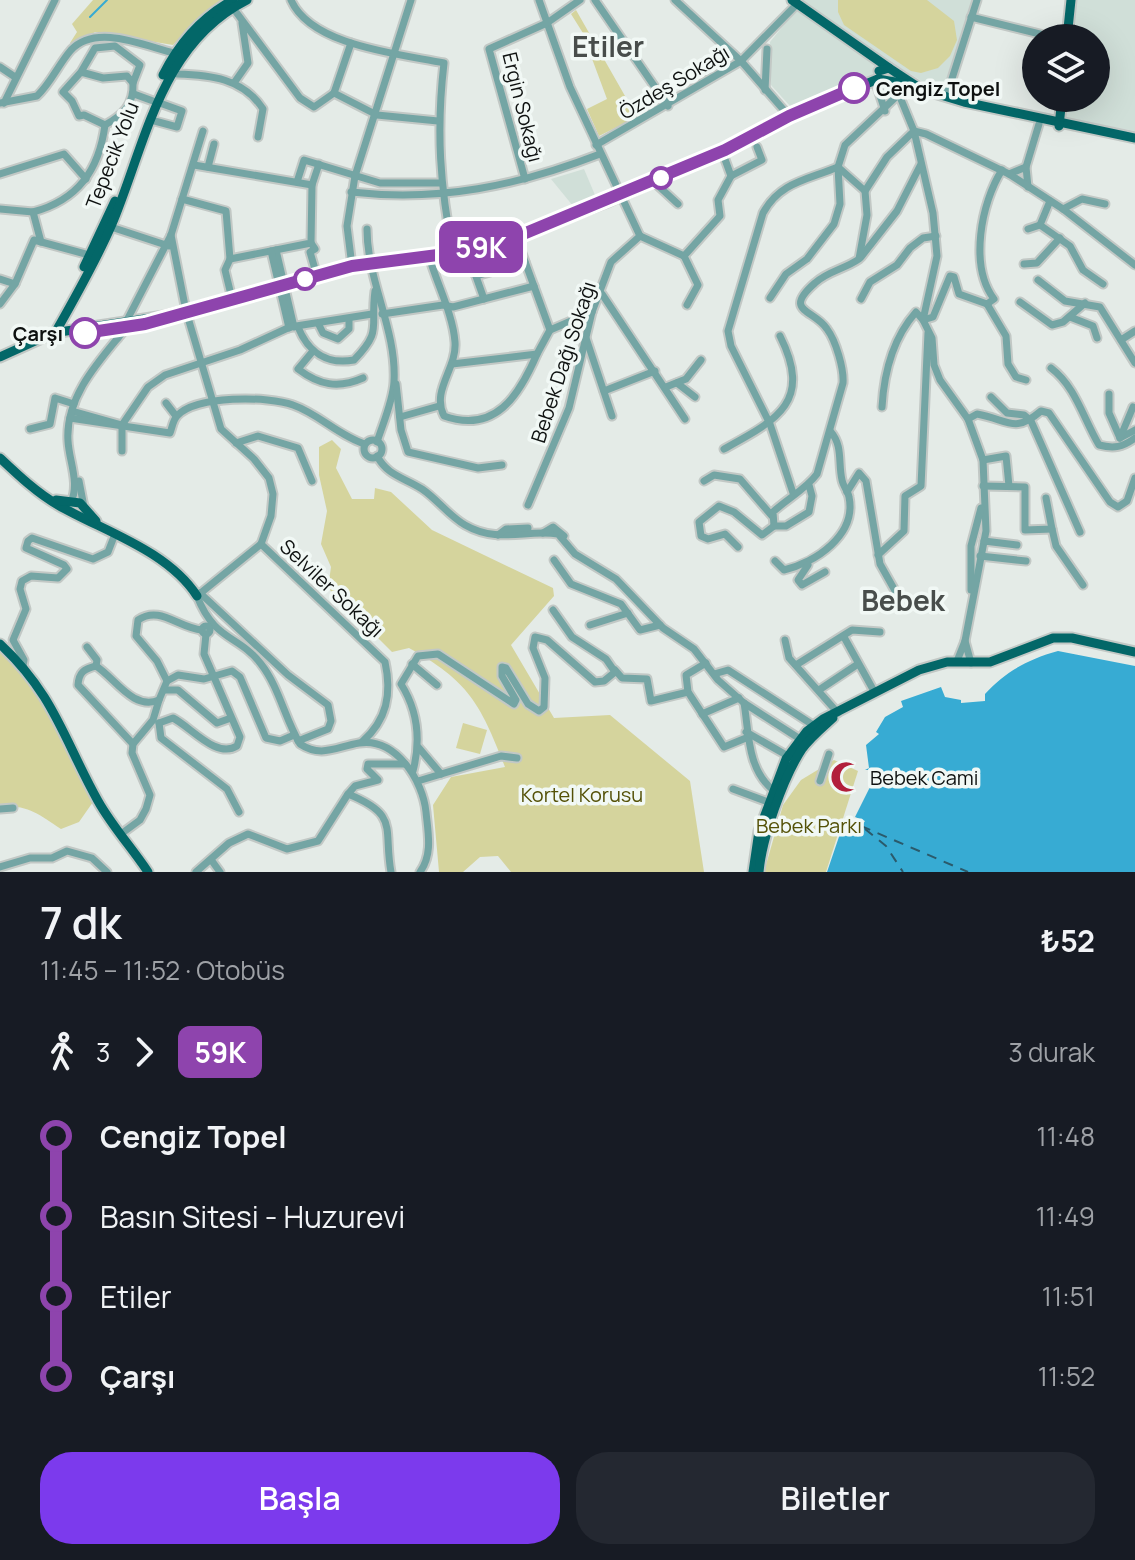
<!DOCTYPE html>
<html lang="tr">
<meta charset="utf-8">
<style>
body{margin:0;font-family:Manrope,sans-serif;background:#242831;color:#f1f3f6;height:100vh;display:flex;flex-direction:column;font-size:30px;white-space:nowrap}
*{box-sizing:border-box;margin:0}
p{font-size:26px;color:#9ea1a6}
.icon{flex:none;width:44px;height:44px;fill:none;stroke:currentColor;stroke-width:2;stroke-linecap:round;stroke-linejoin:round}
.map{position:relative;height:872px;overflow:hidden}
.drawer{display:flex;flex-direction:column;background:#171b24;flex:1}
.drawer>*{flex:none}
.badge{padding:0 16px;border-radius:12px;font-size:28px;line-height:52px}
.buttons{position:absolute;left:1022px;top:24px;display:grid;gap:16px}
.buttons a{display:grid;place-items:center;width:88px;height:88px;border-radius:50%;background:#171b24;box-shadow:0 8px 32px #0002;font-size:40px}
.map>.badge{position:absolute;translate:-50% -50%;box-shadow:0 0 0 4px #fff}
.legs{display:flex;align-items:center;gap:12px;height:88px;padding:0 40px;font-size:26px}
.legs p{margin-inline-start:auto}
.head{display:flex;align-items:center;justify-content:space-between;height:136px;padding:0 40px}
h1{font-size:44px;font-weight:600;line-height:60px}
.action{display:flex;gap:16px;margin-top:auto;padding:16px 40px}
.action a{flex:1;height:92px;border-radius:32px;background:#7c3aed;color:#fff;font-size:32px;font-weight:600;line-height:92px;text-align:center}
.action a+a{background:#242831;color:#f1f3f6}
ul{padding:0 40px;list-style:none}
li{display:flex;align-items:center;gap:28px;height:80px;font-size:30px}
li i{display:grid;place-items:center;width:12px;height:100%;margin:0 10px;background:currentColor}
li i::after{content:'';width:20px;height:20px;margin:-10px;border:6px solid;border-radius:50%;background:#171b24}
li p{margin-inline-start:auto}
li:first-child i{background:linear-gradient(#0000 50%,currentColor 0)}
li:last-child i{background:linear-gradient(currentColor 50%,#0000 0)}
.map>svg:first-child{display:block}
</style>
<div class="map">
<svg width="1135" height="872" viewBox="0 0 1135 872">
<rect width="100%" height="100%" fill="#e4ebe7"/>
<g fill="#d0dfd8">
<polygon points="796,0 973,0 947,84 928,85 899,67 790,106 771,85 770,42 800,5"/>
<polygon points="1075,0 1135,0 1135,131 1064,118 1066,98 1096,98 1096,38 1071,38"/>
<polygon points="584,169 595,195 573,206 551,179"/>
</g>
<g fill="#d5d49d">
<polygon points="93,0 223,0 210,8 173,45 95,32 76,44 70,43 77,32 72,24"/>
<polygon points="838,0 927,0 954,21 957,40 950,56 938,68 921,73 911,71 844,25 838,12"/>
<polygon points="576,10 637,117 599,136 587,109 607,99 591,56 593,49 571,14"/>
<path d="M332,440L341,449L336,468L352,499H374L375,488L391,492L432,530L553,588L554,596L511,645L554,718L610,715L690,781L704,872H511L498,856L480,857L463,872H439L433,805L451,777L505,767C481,705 469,681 409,648L392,652L328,588L331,567L321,544L327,511L319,475V447Z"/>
<path d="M0,649L40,693L93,802L79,822L61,829C39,814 28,805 0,806Z"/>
<polygon points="463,723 487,730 480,754 456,748"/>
<polygon points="834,760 858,771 826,872 764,872 783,805 801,780"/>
</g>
<path fill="#37abd3" d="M1058,651L1135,666V872H827L843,825L859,830L865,821L855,817L871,785V770H865L869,768L866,745L879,734L876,732L885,717L903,707L901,701L941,687L945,697L961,700V703L985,701V694C1003,674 1025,660 1058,651Z"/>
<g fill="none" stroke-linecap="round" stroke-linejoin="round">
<polyline stroke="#37abd3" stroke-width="2" points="90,17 107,0"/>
<g stroke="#2b5a6b" stroke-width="2" stroke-dasharray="10 8" stroke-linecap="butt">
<polyline points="861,826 968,872"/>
<polyline points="865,829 886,846 903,872"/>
</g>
<defs>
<g id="minor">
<path d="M291,0C311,46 400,54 444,63C436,131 440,186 453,253"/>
<polyline points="539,0 570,87 640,236"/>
<polyline points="595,0 668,106"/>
<polyline points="675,0 741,61 789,116"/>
<polyline points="233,8 300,98 314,107 334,93"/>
<polyline points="971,17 1056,38"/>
<polyline points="0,67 15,77"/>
<path d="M172,70L177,74C210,75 243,78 263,109L258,137"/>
<polyline points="81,72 103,78 127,76 133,83 140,65 115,46 95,48 81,72 63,92 72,101 79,116 84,115 105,125"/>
<polyline points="875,80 885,111"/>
<polyline points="893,80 914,131 933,213 937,256 923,320 932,338 934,365 940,380 968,419 983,460 986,531 965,641"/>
<polyline points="234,83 248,63 242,23"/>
<polyline points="765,90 767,49"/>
<polyline points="334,93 377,115 438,121"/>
<polyline points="334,93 351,43"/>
<polyline points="941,93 949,88 977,0"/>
<polyline points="134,94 153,101"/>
<path d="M0,103L37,96C51,83 58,65 71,50C96,23 145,46 174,53"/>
<polyline points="4,103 55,0"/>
<polyline points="151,120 177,127 182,111 157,102"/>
<path d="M105,125C123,115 134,105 133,83"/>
<polyline points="596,145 741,61 797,4"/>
<polyline points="194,165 312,185"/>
<polyline points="208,167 214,144"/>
<polyline points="1026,167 1039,124"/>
<polyline points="0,174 64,154 86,179"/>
<polyline points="1009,174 1026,167 1028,187"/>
<polyline points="731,176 762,160 757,147"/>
<polyline points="525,179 489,49 547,23 580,0"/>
<polyline points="653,181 678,204"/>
<polyline points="297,182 304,160 380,183 441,183"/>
<polyline points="865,191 887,157 914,131 926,134 1009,174 1063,209 1135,265"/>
<path d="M351,192C440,202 517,186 600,154"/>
<polyline points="182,199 226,211 230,259 311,243 312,185 319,164"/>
<polyline points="1050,201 1040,225 1070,246 1083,270 1103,284"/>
<polyline points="0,209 33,212"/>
<polyline points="1063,209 1082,199 1105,204"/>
<polyline points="111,227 169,246"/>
<path d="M367,229C367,281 397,330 394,382C393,401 383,423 377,442"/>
<polyline points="1028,229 1040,225"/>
<polyline points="171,235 186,311 221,429 254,459 269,478 273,494 271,516 261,544 197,596"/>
<polyline points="640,236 684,256"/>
<polyline points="516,237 550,330"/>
<path d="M41,242L33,212C78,200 99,170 105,125"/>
<polyline points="311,243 315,249 310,252 317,276"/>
<polyline points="276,250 294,327"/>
<polyline points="271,251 289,328"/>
<polyline points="467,251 484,299"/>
<path d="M429,256C436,282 453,314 455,342C457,369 431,390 444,416C495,434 519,396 537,354"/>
<polyline points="684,256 720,216 718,200 731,176 722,151"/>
<polyline points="684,256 698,285 687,305"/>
<polyline points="861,257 897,211 921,164"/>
<polyline points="230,259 225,270 232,299"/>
<polyline points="1024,264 1037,263 1060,238"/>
<polyline points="352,266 347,226 355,176 411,0"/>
<polyline points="476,276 525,262"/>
<polyline points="0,279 15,284"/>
<polyline points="1038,280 1065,301 1100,307 1135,363"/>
<polyline points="602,294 685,419"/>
<polyline points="770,298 786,274 807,259 834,224 840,204 838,167 845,145 898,95"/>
<polyline points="861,299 870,282 897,265 910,248 923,238 936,236"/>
<polyline points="1020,302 1052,325 1063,322 1085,303"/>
<polyline points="0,304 15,284 34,240 89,255"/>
<polyline points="987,304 1006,336 1008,364 1016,377 1026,380"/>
<polyline points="382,314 443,305 453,307 534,286"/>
<polyline points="1070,317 1093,326 1097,338"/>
<polyline points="319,325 323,333 338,339 349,329 349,319"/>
<path d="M298,327C308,352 327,365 354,360C383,330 370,328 375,291"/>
<polyline points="109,329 118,338"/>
<polyline points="586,338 612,416"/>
<polyline points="1121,340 1135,331"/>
<path d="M313,351L298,369C319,385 338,389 363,378"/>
<polyline points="452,364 537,354 550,330 592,312"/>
<path d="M1051,368C1076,387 1083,418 1099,445C1114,449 1123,447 1135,438"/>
<polyline points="677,383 695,397"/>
<polyline points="396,384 401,430 408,452 478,468 502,465"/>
<polyline points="666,387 686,379 701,360"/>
<polyline points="604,391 655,371"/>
<polyline points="1109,394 1109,413 1120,438 1135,430"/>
<polyline points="991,397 1007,413 1024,415 1031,421 1080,532"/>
<polyline points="166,403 176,416"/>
<path d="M882,407C884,373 892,339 916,312L923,320L933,317L950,276L954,277L959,294L987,304L994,299C969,266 981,203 1002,170"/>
<polyline points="72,411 122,425"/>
<polyline points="400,417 439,406"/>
<path d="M70,418L170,433C172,428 173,420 177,416C195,395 269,396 293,405C319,414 339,436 365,444"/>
<path d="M968,419L977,414C1009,420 1014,434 1041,411L1049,413L1110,502L1118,507L1127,501L1135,478"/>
<polyline points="30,429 50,424 55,398 74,404"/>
<polyline points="1120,438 1133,407"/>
<circle cx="373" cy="449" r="9"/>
<polyline points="236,443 258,436 298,448 312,481"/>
<path d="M724,449C777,420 813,402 780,336"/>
<polyline points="122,451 122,425 148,387 165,375 240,350 290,327 372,314"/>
<path d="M377,456C388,476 403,477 422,489C437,499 449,516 465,525C498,544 526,529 558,534L575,554L616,579L663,628L694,649L718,680L744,703L800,739"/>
<polyline points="983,460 1006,456 1009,486"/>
<polyline points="79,481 84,507"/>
<polyline points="704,481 714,475 740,479 772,516"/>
<polyline points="983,486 1025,487 1025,530 1052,529 1046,498"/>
<polyline points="847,492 859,473 866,481 880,564 898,596"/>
<path d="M793,493L770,424L731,346L728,331L763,213C780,182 807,180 838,167L865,191L867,215L859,259C845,269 828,271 815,283C782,312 814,309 827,329C836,341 844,369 843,383L817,474C806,489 787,499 773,512L774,526H786L809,512L812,496L809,485"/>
<path d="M71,502C80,483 69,461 68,441C65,396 100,360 127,327L126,322L171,235L203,131"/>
<polyline points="528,505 569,408 592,312 611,262 640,236"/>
<polyline points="1052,529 1056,546 1083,585"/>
<polyline points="543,533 553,527 564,536"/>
<polyline points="498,535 506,529 528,528"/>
<polyline points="984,541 1017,545"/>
<path d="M261,544L385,662C392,694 387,720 362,742"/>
<polyline points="738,547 725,534 708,539 701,536 699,522 719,506 734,512 762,535 774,526"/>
<polyline points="878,555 904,531 905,496 921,486 928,333"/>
<polyline points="980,556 1026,561"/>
<polyline points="554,560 571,584 621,604 640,630 660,625"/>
<path d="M775,561L784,570C815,563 857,535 849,497C848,491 843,486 842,480C838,463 843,446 831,432"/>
<polyline points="808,565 798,580 802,585 825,572"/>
<polyline points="971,590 971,546 981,508"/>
<polyline points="200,593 288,675 328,705 331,721 328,729 298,741"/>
<path d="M197,596C215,642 238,634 261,664C279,687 285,719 300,744C321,758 336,747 359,743C396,737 423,781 426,812C428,833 433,854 420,872"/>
<polyline points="590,625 628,613"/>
<circle cx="206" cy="630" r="4"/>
<polyline points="844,637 875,693"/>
<polyline points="785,640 789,658 838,713"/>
<polyline points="87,647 97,660 96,666"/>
<polyline points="957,661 965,641 971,663"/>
<polyline points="706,663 686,675 688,692 724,747 746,738"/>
<polyline points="412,664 437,685"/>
<polyline points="796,665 852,630 880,632"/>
<polyline points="23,666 24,660 13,640 26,609 20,589 22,581 31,576 58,578 67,569 64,565 26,548 28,541 32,538 93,559 108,552 115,534"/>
<polyline points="615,670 622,678 647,679 651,701 688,692"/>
<polyline points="714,674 728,670 813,725"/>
<polyline points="167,681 178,675 204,679 232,671 240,677 266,738 280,741 294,735"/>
<polyline points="165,690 178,690 217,723 231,718"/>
<polyline points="819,690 858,664"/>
<path d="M744,703C749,732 747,769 773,790"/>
<polyline points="702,714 739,698"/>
<path d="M159,723L173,718C191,727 216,759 237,746L240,737L204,654L206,634"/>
<polyline points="159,723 161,738 227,789 239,812"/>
<polyline points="746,732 788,756"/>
<path d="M133,744L78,685C79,672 84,669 96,666C115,678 133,711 159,700L167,681L157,661L136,636L138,620C160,605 178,628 202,630"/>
<polyline points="419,748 441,774"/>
<path d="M413,771C421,740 418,711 401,684L418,656L438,654L514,704L516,700L502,676V667L506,668L528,704L539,711L544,707L545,678L533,648L535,637L547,640L595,682L604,681L615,672L606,659L572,637L553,610"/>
<polyline points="418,781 501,756 517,758"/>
<polyline points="820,781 829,754"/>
<polyline points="733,789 768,802"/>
<polyline points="348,794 355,786 378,780 367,769 368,764 405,764"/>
<polyline points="0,809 13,808"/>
<polyline points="121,834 140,820 146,809 150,795 132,753 133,744 153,720 159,700"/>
<polyline points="212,861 220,872"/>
<polyline points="0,867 30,858 52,858 67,851 92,858 107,872"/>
<path d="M196,872L229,843L248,834L287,849L318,841L348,794C400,815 383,828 391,872"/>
</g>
<g id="major">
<polyline points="792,0 889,68"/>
<polyline points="1067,38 1071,0"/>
<polyline points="879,71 889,68 921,89 964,102 1135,138"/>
<path d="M163,75C179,43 202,17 233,0"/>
<polyline points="878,79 905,84"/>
<polyline points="1059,126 1062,98"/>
<polyline points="84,267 115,201"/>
<path d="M55,333C75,298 96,261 112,224C146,143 160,44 247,0"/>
<polyline points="0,357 53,333 164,316 352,266 461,252 516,237 605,203 725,150 789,116 878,79"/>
<path d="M0,458C18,475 37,493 58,505C103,531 167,550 197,596"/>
<polyline points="56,500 80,503 96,521"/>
<path d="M0,644C54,694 64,740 98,801C112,826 132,848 148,872"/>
<polyline points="753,872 759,831 786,759 807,731 823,719 919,670 947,662 990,662 1053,638 1072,638 1135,652"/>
<path d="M759,872C762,838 783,778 802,749C811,737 822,728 833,718"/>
</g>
</defs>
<use href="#minor" stroke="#c2c8c5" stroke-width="11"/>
<use href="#major" stroke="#c2c8c5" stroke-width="13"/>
<use href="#minor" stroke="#74a5a4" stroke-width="7"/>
<use href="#major" stroke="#036768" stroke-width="9"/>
</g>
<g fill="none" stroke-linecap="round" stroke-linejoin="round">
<defs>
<polyline id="line-1" points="85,333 145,324 352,266 461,252 516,237 725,150 789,116 854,88"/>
</defs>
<use href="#line-1" stroke="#fff" stroke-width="18"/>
<use href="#line-1" stroke="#8e44ad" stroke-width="12"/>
</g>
<defs>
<symbol id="mosque-bare" viewBox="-9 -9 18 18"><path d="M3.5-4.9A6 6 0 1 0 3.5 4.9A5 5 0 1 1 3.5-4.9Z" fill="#b21f3b" stroke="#f1f8f5" stroke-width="2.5" paint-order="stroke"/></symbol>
</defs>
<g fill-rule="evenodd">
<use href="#mosque-bare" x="824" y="755" width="44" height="44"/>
</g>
<g fill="#fff" stroke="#8e44ad" stroke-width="4">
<circle cx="854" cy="88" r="14"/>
<circle cx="661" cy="178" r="10"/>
<circle cx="305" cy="279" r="10"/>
<circle cx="85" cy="333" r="14"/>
</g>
<g text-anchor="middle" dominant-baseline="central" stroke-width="7" stroke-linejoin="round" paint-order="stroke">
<g font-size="20" fill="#0e1110" stroke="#f1f8f5">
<text transform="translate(674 82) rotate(-31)">Özdeş Sokağı</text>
<text transform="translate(523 107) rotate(76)">Ergin Sokağı</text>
<text transform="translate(112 155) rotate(-69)">Tepecik Yolu</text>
<text transform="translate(563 362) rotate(-72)">Bebek Dağı Sokağı</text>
<text transform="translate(332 588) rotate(43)">Selviler Sokağı</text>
</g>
<g font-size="20" font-weight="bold" fill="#0e1110" stroke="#f1f8f5" text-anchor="start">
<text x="876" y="88">Cengiz Topel</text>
<text x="63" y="333" text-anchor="end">Çarşı</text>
</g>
<g font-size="20" fill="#0e1110" stroke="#f1f8f5" text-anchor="start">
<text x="870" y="777">Bebek Cami</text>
</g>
<g font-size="20" fill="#545107" stroke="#f1f8f5">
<text x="582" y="794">Kortel Korusu</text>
<text x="809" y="825">Bebek Parkı</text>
</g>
<g font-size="28" font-weight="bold" fill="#484d4b" stroke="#f1f8f5">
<text x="608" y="46">Etiler</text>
<text x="903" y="600">Bebek</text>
</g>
</g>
</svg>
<div class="buttons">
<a><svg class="icon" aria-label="layers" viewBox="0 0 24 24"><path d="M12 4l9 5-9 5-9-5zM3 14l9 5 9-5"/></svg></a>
</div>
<b class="badge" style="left:481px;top:247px;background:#8e44ad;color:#fff">59K</b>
</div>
<section class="drawer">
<div class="head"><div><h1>7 dk</h1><p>11:45 – 11:52 · Otobüs</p></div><b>₺52</b></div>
<div class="legs"><svg class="icon" aria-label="walk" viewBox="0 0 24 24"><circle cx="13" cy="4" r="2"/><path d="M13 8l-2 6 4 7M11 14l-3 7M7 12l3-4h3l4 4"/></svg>3<svg class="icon" aria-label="forward" viewBox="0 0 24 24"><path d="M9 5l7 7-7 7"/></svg><b class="badge" style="background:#8e44ad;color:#fff">59K</b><p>3 durak</p></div>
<ul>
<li><i style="color:#8e44ad"></i><b>Cengiz Topel</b><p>11:48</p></li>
<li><i style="color:#8e44ad"></i><span>Basın Sitesi - Huzurevi</span><p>11:49</p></li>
<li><i style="color:#8e44ad"></i><span>Etiler</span><p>11:51</p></li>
<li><i style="color:#8e44ad"></i><b>Çarşı</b><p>11:52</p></li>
</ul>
<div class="action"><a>Başla</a><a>Biletler</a></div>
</section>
